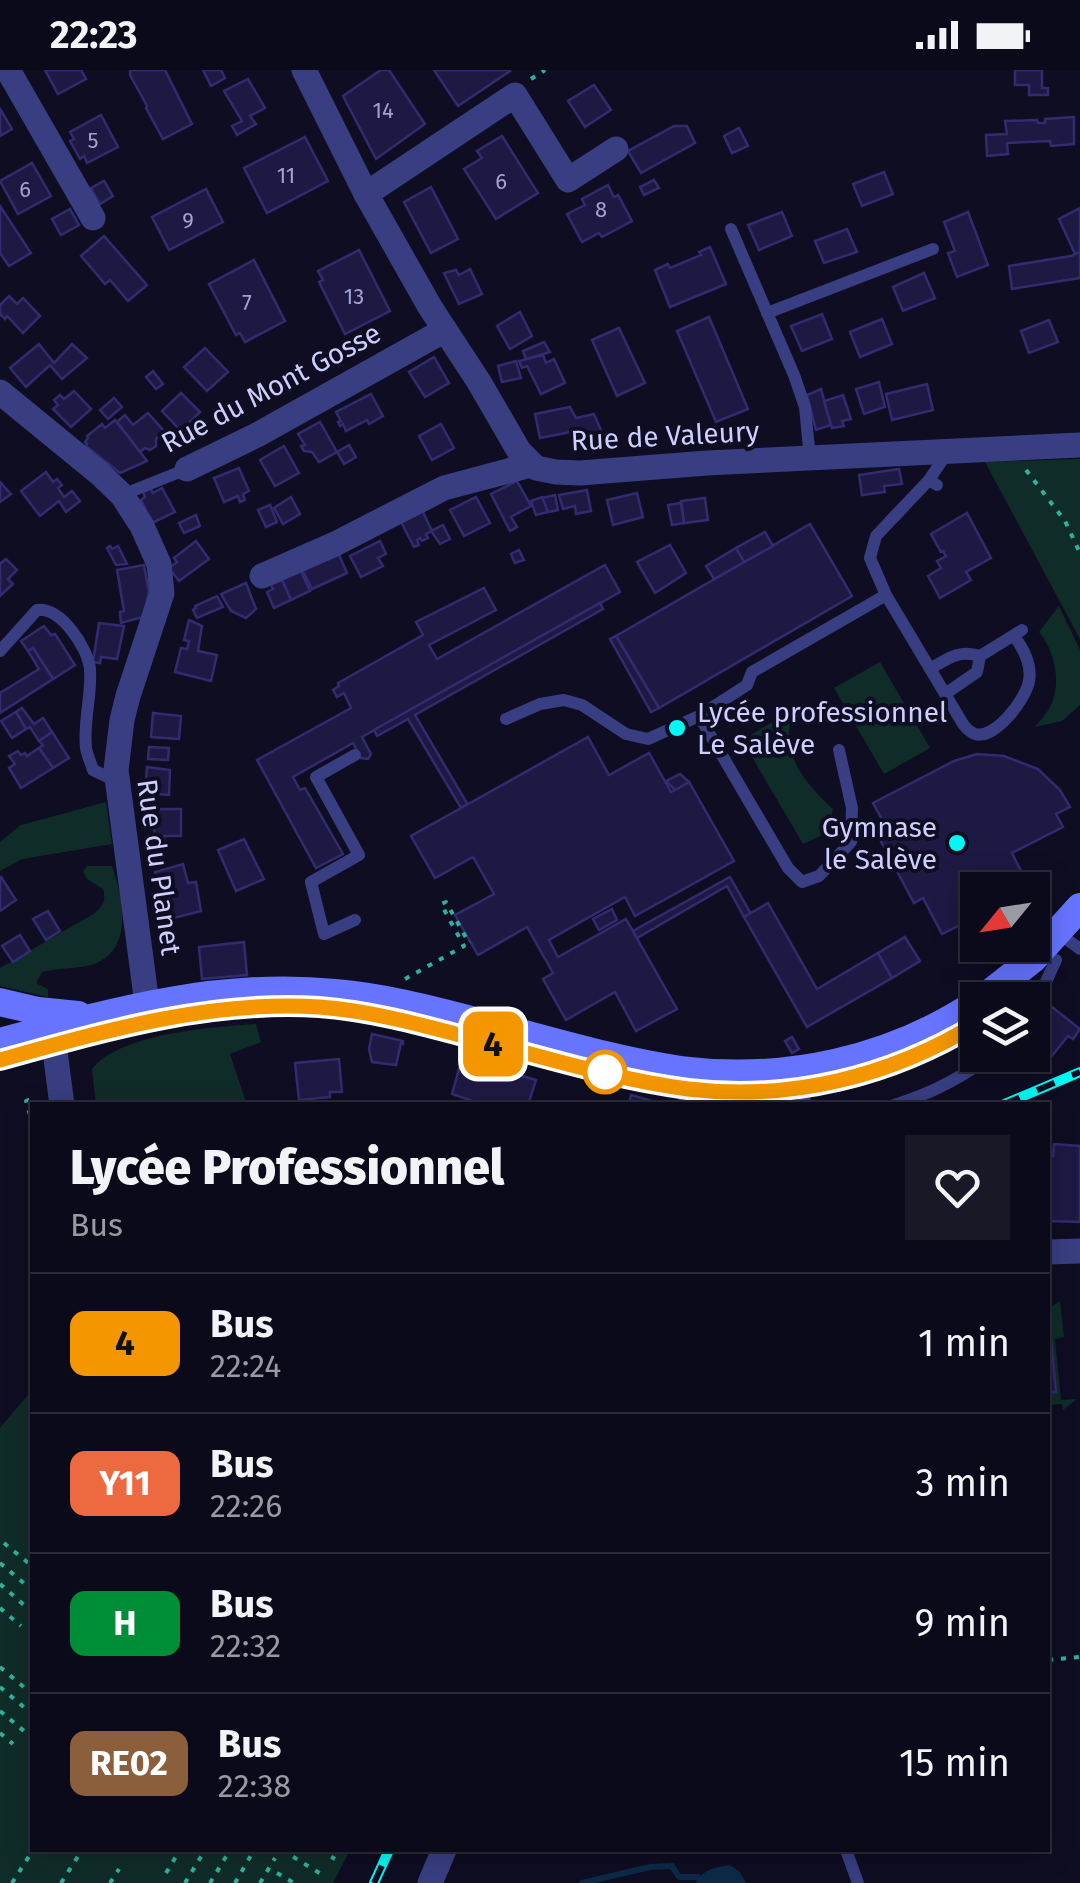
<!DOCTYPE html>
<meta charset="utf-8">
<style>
body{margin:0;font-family:"Fira Sans",sans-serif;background:#181827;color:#f1f3f6;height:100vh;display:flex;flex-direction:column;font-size:38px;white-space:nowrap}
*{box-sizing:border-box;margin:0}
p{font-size:32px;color:#999aa2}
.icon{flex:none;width:55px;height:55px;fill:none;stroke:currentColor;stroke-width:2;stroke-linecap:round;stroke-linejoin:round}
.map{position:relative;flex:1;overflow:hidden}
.sheet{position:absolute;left:30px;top:1032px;width:1020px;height:750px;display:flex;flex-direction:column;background:#0a0a1a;border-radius:0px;box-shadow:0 5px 25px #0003,0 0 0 2px #2a2b39}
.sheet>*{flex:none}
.badge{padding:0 20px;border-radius:15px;font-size:35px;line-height:65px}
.needle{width:65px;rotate:240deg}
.controls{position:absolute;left:960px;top:802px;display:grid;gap:20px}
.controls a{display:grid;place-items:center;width:90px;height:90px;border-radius:0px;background:#0a0a1a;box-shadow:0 5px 25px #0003,0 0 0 2px #2a2b39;font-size:50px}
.map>.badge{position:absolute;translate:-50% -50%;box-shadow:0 0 0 5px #fff}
.round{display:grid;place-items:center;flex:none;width:105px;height:105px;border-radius:0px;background:#181827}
.headline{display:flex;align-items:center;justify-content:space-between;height:170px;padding:0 40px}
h1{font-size:48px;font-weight:800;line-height:75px}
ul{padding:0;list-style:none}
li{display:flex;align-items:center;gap:30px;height:140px;padding:0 40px;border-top:2px solid #2a2b39}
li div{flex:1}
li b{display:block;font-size:38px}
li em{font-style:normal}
li .badge{min-width:110px;font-weight:700;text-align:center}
.status{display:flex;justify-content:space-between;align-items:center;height:70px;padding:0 50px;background:#0a0a1a;direction:ltr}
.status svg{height:28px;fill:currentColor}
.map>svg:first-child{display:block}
</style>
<div class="status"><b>22:23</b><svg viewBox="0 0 49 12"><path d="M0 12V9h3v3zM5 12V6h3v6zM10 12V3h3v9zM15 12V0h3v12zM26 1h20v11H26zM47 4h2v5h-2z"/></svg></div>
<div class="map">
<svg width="1080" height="1813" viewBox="0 0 1080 1813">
<rect width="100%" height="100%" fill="#0e0d22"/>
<g fill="#102c28">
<polygon points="1080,389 1080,569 985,392"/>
<path d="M1059,536L1080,580V635L1062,651L1035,657C1042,648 1051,639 1054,627C1060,606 1053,578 1039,562Z"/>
<polygon points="880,592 930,678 884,704 834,618"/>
<path d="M790,642C790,652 788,665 790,676C795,702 815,722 833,739L827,763L803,774L742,670Z"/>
<polygon points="106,732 112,774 22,789 0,801 0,772 21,755"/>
<path d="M87,796H112C123,828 135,882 91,895C75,899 57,898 42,902L36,913L48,919V927L0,916V898L95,843C104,835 106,830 103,819L87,809L83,802Z"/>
<path d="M256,954L261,972L230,984L247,1035H96L92,999C120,963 213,957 256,954Z"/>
<polygon points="1060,1231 1064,1267 1055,1269 1061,1330 1077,1329 1063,1340 1062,1334 1048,1335 1048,1323 1056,1321 1048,1239"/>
<polygon points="32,1320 32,1780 350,1780 333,1813 0,1813 0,1358"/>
</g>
<path fill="#0c2a47" d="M730,1795L739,1801L746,1813H696C702,1799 717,1797 730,1795Z"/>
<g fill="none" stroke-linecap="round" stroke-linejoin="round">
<polyline stroke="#0c2a47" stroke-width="6" points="582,1813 650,1797 672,1796 679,1807 698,1807 702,1813"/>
</g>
<g fill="#1d1943" stroke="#312c6f" stroke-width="2.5">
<polygon points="45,0 81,0 86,9 58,24"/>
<polygon points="130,0 165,0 192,54 163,69 146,38 147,36 130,5"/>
<polygon points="203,0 221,0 225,8 211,16"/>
<polygon points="381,0 389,0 425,54 376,89 343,26"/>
<polygon points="434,0 509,0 510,1 458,36"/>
<polygon points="1015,0 1042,0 1042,18 1048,18 1048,25 1029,25 1029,15 1015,15"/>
<polygon points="248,9 265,38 250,46 256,54 237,65 232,56 242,51 224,21"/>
<polygon points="594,15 611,40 585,57 568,31"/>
<polygon points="0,39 12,59 0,66"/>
<polygon points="101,45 118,77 87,93 84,86 80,89 70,71 74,69 70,62"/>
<polygon points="1074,47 1074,74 1051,76 1050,71 1007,73 1008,84 987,86 986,65 1007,64 1005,51 1037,50 1038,53 1045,53 1045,49"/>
<polygon points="674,56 687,56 695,73 641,103 628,81"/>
<polygon points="739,58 748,76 732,83 724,66"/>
<polygon points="502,66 538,123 496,149 464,99 482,88 477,81"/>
<polygon points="305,67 328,111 267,143 244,98"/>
<polygon points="32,93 51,126 18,144 0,111"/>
<polygon points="884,102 893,124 862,136 853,114"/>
<polygon points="654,110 659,118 644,125 640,117"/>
<polygon points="104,111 113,126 100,134 91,118"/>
<polygon points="608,115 614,127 618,125 632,151 602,167 599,163 582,172 567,144 585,135 582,129"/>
<polygon points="431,117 458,169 431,183 404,132"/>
<polygon points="206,119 223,152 169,180 152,147"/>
<polygon points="0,136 31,183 9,196 0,183"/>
<polygon points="1080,138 1080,182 1075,184 1059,149"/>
<polygon points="70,139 79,155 61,165 52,149"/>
<polygon points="782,142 792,166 759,180 748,155"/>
<polygon points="968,142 988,195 957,207 948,183 955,181 944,152"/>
<polygon points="847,159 857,182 824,193 815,171"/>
<polygon points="104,166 147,215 128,231 110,210 105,214 81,186"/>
<polygon points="710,177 726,214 670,237 655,200 668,194 670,198 701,185 699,182"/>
<polygon points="359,180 390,241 345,264 319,212 323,210 318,201"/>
<polygon points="1080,182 1080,208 1012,219 1009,196 1071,186"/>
<polygon points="254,190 285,251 245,272 240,263 236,265 209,214"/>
<polygon points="470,199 482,224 459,234 444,203 456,200 459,205"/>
<polygon points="924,203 935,228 903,241 893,217"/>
<polygon points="9,226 17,234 23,228 40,246 23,263 7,246 5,249 0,244 0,235"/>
<polygon points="520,242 532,266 510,279 497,256"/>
<polygon points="822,244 832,269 802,281 791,256"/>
<polygon points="709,247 748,339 716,352 677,261"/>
<polygon points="882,249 892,274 860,287 850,262"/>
<polygon points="1049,250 1058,272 1029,283 1021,261"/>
<polygon points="619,258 645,313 617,326 592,270"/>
<polygon points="544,272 550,282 526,289 523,281"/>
<polygon points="39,274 54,293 72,274 87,288 62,309 50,295 26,317 10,298"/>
<polygon points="205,278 228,302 207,321 184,297"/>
<polygon points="543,285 546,293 554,289 565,313 541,324 527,296 522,298 519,291"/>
<polygon points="434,287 449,313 425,327 409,302"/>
<polygon points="516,291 521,308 502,312 498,296"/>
<polygon points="153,301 163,314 156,319 146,307"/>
<polygon points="879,312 885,337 864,344 856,319"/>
<polygon points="264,313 273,323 264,330 256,320"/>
<polygon points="927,314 933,340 892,350 886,324"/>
<polygon points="821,319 831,355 816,360 807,325"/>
<polygon points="74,321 91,339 71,357 53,339 58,335 54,330 60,325 64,329"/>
<polygon points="181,323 200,342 181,361 162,341"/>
<polygon points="371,324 383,346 369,354 367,350 346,361 343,354 340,356 338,352 341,351 336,342"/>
<polygon points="843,325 851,349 842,351 844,356 832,358 824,331"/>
<polygon points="114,328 122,337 108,349 100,340"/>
<polygon points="570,337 576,348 594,344 607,374 584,372 581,360 540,368 535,344"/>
<polygon points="148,343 164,361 156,369 156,376 150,380 145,378 140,382 117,352 125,345 133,355"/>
<polygon points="115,350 147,391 120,403 86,376 87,374 85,372 88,368 87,366 102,354 105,358"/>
<polygon points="320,352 337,382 319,392 312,382 304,381 301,376 305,375 298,364"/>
<polygon points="441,354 454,378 432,390 419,366"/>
<polygon points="349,375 356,387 344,394 337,382"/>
<polygon points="284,376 299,403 275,416 260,390"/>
<polygon points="239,398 249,421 243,424 245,430 240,432 238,426 224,432 214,408"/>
<polygon points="899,399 902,414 884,416 885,422 862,425 859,405"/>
<polygon points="46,402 53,412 57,409 62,415 58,418 64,427 72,421 80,431 66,442 59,431 40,446 21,421"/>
<polygon points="517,411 531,436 511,447 517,457 510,461 491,424"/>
<polygon points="0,412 11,424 0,432"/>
<polygon points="150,418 153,423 162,418 175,442 152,453 141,430 145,427 143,422"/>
<polygon points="587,420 591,441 576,444 575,436 563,439 559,425"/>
<polygon points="637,423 643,447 613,455 607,430"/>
<polygon points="555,425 558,440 548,442 542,428"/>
<polygon points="291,427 300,444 283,454 274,438"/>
<polygon points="476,427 490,453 464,466 450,440"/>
<polygon points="542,427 548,442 536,445 531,431"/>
<polygon points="705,428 708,450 684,453 681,431"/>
<polygon points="681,433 684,453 672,455 668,435"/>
<polygon points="270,435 277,452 266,457 258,440"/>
<polygon points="422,440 432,461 426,464 428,468 422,471 420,468 417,470 419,475 414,477 400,450"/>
<polygon points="967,443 991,488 966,502 971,510 940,528 928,506 941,498 937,491 946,486 943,481 941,482 931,464"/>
<polygon points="196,445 200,456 184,463 179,453"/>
<polygon points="810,454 852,526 659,638 616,566"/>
<polygon points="443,455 450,469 440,474 431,461"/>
<polygon points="765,462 773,476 744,492 736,478"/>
<polygon points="196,471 209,489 179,511 169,498 177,492 174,488"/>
<polygon points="380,471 386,484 378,488 383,496 361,507 350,486"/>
<polygon points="670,475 686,503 655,523 637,492"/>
<polygon points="110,476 112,479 118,476 127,494 116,495 107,478"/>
<polygon points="736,478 744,492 714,509 706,496"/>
<polygon points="337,480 347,503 312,519 301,498"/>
<polygon points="519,480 524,490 515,493 511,484"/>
<polygon points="6,489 17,500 8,509 13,514 0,526 0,494"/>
<polygon points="144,495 149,522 143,547 121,553 120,542 124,541 117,500"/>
<polygon points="605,495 620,522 362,667 371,684 368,689 361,688 353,673 293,707 300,720 305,718 343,784 316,798 257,690 351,638 344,623 337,627 333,620 339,616 338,613 423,565 416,552 484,518 496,540 429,575 437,589"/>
<polygon points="300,499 310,521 291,530 281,508"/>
<polygon points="281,508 291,530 274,538 267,522 273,519 270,513"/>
<polygon points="246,513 256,539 246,548 231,541 221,524"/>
<polygon points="217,526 223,537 197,548 193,540 196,538 195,536"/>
<polygon points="600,533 603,539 415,645 468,735 461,738 408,649 377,666 374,660"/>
<polygon points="189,550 202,556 198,581 217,585 211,611 175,602 181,578 187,579 189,571 184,570"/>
<polygon points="99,553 124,556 117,589 101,587 100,593 93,592"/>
<polygon points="44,556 51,565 55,564 75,595 53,609 33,578 28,581 21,571"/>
<polygon points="616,566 659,638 651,642 610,569"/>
<polygon points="33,578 53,609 0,643 0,623 39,599 28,581"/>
<polygon points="22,638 34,654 43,648 52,662 39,671 30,657 26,659 16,642"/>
<polygon points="16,642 26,659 12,668 1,651"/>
<polygon points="153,643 181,646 179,669 151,667"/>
<polygon points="52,662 69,688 53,698 39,678 43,675 39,671"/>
<polygon points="588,667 609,705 649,683 671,722 689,712 734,791 635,846 625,827 549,870 558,887 626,849 677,939 636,961 615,922 566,950 543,909 553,903 527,857 478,885 455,845 494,824 473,787 435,808 411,766"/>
<polygon points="149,677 169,678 168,690 148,689"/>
<polygon points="39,678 53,698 21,718 9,698 15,694 9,686 18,681 21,685 25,683 27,686"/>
<polygon points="977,684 1004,686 1038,699 1060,720 1070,737 1056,744 1063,757 1012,783 1026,811 1008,820 978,820 978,846 942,864 923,828 914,833 876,762 886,757 873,733 954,691"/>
<polygon points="147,697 170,700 169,725 145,723"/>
<polygon points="680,704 689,712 675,720 666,711"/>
<polygon points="155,739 181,739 181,766 164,766 164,780 146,780 146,770 154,770"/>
<polygon points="244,769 264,809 236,821 218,780"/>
<polygon points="183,794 188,813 196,812 201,841 162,851 158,832 162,830 155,802"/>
<polygon points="1,807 16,830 0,841 0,808"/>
<polygon points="730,807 751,844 744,847 727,816 637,868 633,861"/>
<polygon points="768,833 817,919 878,883 892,908 807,957 744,847"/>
<polygon points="612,839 617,850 599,860 593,849"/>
<polygon points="48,841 60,861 46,870 33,849"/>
<polygon points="20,865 30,881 13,892 2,876"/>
<polygon points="905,867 920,891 892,908 878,883"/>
<polygon points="244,872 247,905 202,909 199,877"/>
<polygon points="1052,937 1080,959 1073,969 1068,966 1042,998 1034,990 1023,1000 1011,986 1032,985 1032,962"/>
<polygon points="372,964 403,971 403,974 401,973 396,995 372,992 369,979"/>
<polygon points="792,967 799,979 792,983 785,971"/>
<polygon points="462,988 536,1010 528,1035 484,1035 452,1024"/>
<polygon points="339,989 342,1022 330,1022 330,1027 299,1030 295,993"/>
<polygon points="631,1025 656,1032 655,1035 629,1035"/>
<polygon points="1054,1074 1080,1076 1080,1152 1048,1151 1048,1086 1053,1086"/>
<polygon points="1048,1239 1056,1322 1048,1323"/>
</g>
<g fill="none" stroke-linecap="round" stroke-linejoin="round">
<g stroke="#2eb39b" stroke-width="4" stroke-dasharray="5 8" stroke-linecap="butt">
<polyline points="531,9 545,0"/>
<polyline points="1026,400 1065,451 1080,483"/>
<polyline points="405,909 464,876 441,834 446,832 469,873 470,872"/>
<polyline points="30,1045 26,1031 36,1027"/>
<polyline points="4,1473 32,1496"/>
<polyline points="0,1493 32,1520"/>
<polyline points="0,1514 32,1542"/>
<polyline points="0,1538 21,1556"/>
<polyline points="1048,1590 1080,1587"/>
<polyline points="0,1597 32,1624"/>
<polyline points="0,1617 32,1644"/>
<polyline points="0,1641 24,1661"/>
<polyline points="0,1663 13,1674"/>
<polyline points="282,1780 326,1807"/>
<polyline points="320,1780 335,1789"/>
<polyline points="166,1803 180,1780"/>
<polyline points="277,1803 294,1813"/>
<polyline points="12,1813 33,1780"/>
<polyline points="61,1813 82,1780"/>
<polyline points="110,1813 119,1799"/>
<polyline points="185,1813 205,1780"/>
<polyline points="210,1813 230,1780"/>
<polyline points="235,1813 254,1780"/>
<polyline points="260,1813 275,1788"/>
</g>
<g stroke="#383e81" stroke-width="12">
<polyline points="731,159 794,305 805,337 810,389"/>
<polyline points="767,243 933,179"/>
<path d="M929,410L876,466L870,488L886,525L963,654C966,658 970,662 975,664C995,670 1026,629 1029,611C1032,595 1023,578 1014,566"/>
<polyline points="937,415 929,410 947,383"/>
<polyline points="122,425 187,399"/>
<path d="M0,581L37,540C61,537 88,578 90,599C92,625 83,652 86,678C87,685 91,693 93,700L116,711"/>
<polyline points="980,586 1022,560"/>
<path d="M930,599C947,589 959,579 980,586L977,602L945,624"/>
<polyline points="699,646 788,798 802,812 819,806 851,772 852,738 839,680"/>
<polyline points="506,649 540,634 564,630 582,635 626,664 648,669 699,646 747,615 752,602 886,525"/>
<polyline points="355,685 316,707 359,785 311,812 324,864 355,850"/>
<polyline points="1058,863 1080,879"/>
<polyline points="1032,942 1056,890"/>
<polyline points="683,1035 694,1001"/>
<polyline points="719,1035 720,1003"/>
<polyline points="804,1035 805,1018"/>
<path d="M894,1035C930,1024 962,1008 991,985"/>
<polyline points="846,1780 858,1813"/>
</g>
<g stroke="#383e81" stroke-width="25">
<polyline points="8,0 93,148"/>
<polyline points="304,0 366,124 430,237 479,312 519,381 536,398 556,402 580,403 707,393 1080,375"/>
<polyline points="366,124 515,25 568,110 616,79"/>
<polyline points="0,322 99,403 122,425 142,456 159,494 162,523 128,626 122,650 116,700 147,934"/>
<polyline points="187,399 257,365 445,260"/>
<polyline points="262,506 335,474 444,418 531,395"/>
<polyline points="52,958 62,1035"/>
<polyline points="1048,1182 1080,1181"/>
<polyline points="430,1813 444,1780"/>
</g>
<g stroke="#6674ff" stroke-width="28">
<polyline points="981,930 1033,889 1080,837"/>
<polyline points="0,932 38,941 78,945"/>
<path d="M0,972C110,942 219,911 335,923C383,927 429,939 475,951C543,968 612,990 681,1000C785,1013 891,990 978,932"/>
</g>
<defs>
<g id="rail">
<polyline points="1002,1035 1080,1002"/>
<polyline points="374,1813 389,1780"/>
</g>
</defs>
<use href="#rail" stroke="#00f9f4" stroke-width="10"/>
<use href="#rail" stroke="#0e0d22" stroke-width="6" stroke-dasharray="19" stroke-linecap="butt"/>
</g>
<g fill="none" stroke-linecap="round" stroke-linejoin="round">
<defs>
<path id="line" d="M0,990C104,961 210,930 319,937C374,941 429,957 482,971C550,989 619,1010 688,1019C790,1031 890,1007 978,953"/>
</defs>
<use href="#line" stroke="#fff" stroke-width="22"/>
<use href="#line" stroke="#f39600" stroke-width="15"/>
</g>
<g fill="#00f9f4" stroke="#0e0d22" stroke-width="4">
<circle cx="677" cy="658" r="10"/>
<circle cx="957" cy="773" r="10"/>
</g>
<circle fill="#fff" stroke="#f39600" stroke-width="5" cx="605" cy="1002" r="20"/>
<g text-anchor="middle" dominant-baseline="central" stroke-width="8" stroke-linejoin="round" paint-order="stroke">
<g font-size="22" fill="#a2a2d0">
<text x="383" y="40">14</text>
<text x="93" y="70">5</text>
<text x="286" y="105">11</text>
<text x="501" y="111">6</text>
<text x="25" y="119">6</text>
<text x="601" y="139">8</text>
<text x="188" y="150">9</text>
<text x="354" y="226">13</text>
<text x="247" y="232">7</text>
</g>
<g font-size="28" fill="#cecfff" stroke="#0e0d22">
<text transform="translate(271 318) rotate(-28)">Rue du Mont Gosse</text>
<text transform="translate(665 366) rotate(-3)">Rue de Valeury</text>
<text transform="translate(159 797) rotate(82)">Rue du Planet</text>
</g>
<g font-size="28" fill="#cecfff" stroke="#0e0d22" text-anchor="start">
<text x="697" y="642">Lycée professionnel<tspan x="697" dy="32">Le Salève</tspan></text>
<text x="937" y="757" text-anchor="end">Gymnase<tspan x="937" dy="32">le Salève</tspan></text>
</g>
</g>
</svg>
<div class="controls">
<a><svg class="needle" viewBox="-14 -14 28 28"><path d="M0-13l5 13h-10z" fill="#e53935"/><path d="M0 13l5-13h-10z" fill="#999aa2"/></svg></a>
<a><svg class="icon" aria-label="layers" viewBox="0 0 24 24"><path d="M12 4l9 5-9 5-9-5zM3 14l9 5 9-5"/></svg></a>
</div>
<b class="badge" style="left:493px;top:974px;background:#f39600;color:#111">4</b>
<section class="sheet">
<div class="headline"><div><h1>Lycée Professionnel</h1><p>Bus</p></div><a class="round"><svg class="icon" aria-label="heart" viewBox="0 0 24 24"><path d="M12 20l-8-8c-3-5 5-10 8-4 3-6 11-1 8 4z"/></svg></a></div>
<ul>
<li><span class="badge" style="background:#f39600;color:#111">4</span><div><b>Bus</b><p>22:24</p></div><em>1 min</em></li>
<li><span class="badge" style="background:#ed6a41;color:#fff">Y11</span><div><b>Bus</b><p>22:26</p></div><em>3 min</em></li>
<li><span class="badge" style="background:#008d38;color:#fff">H</span><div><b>Bus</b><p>22:32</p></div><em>9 min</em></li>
<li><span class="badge" style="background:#8b5e3c;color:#fff">RE02</span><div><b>Bus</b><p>22:38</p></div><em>15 min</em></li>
</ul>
</section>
</div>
